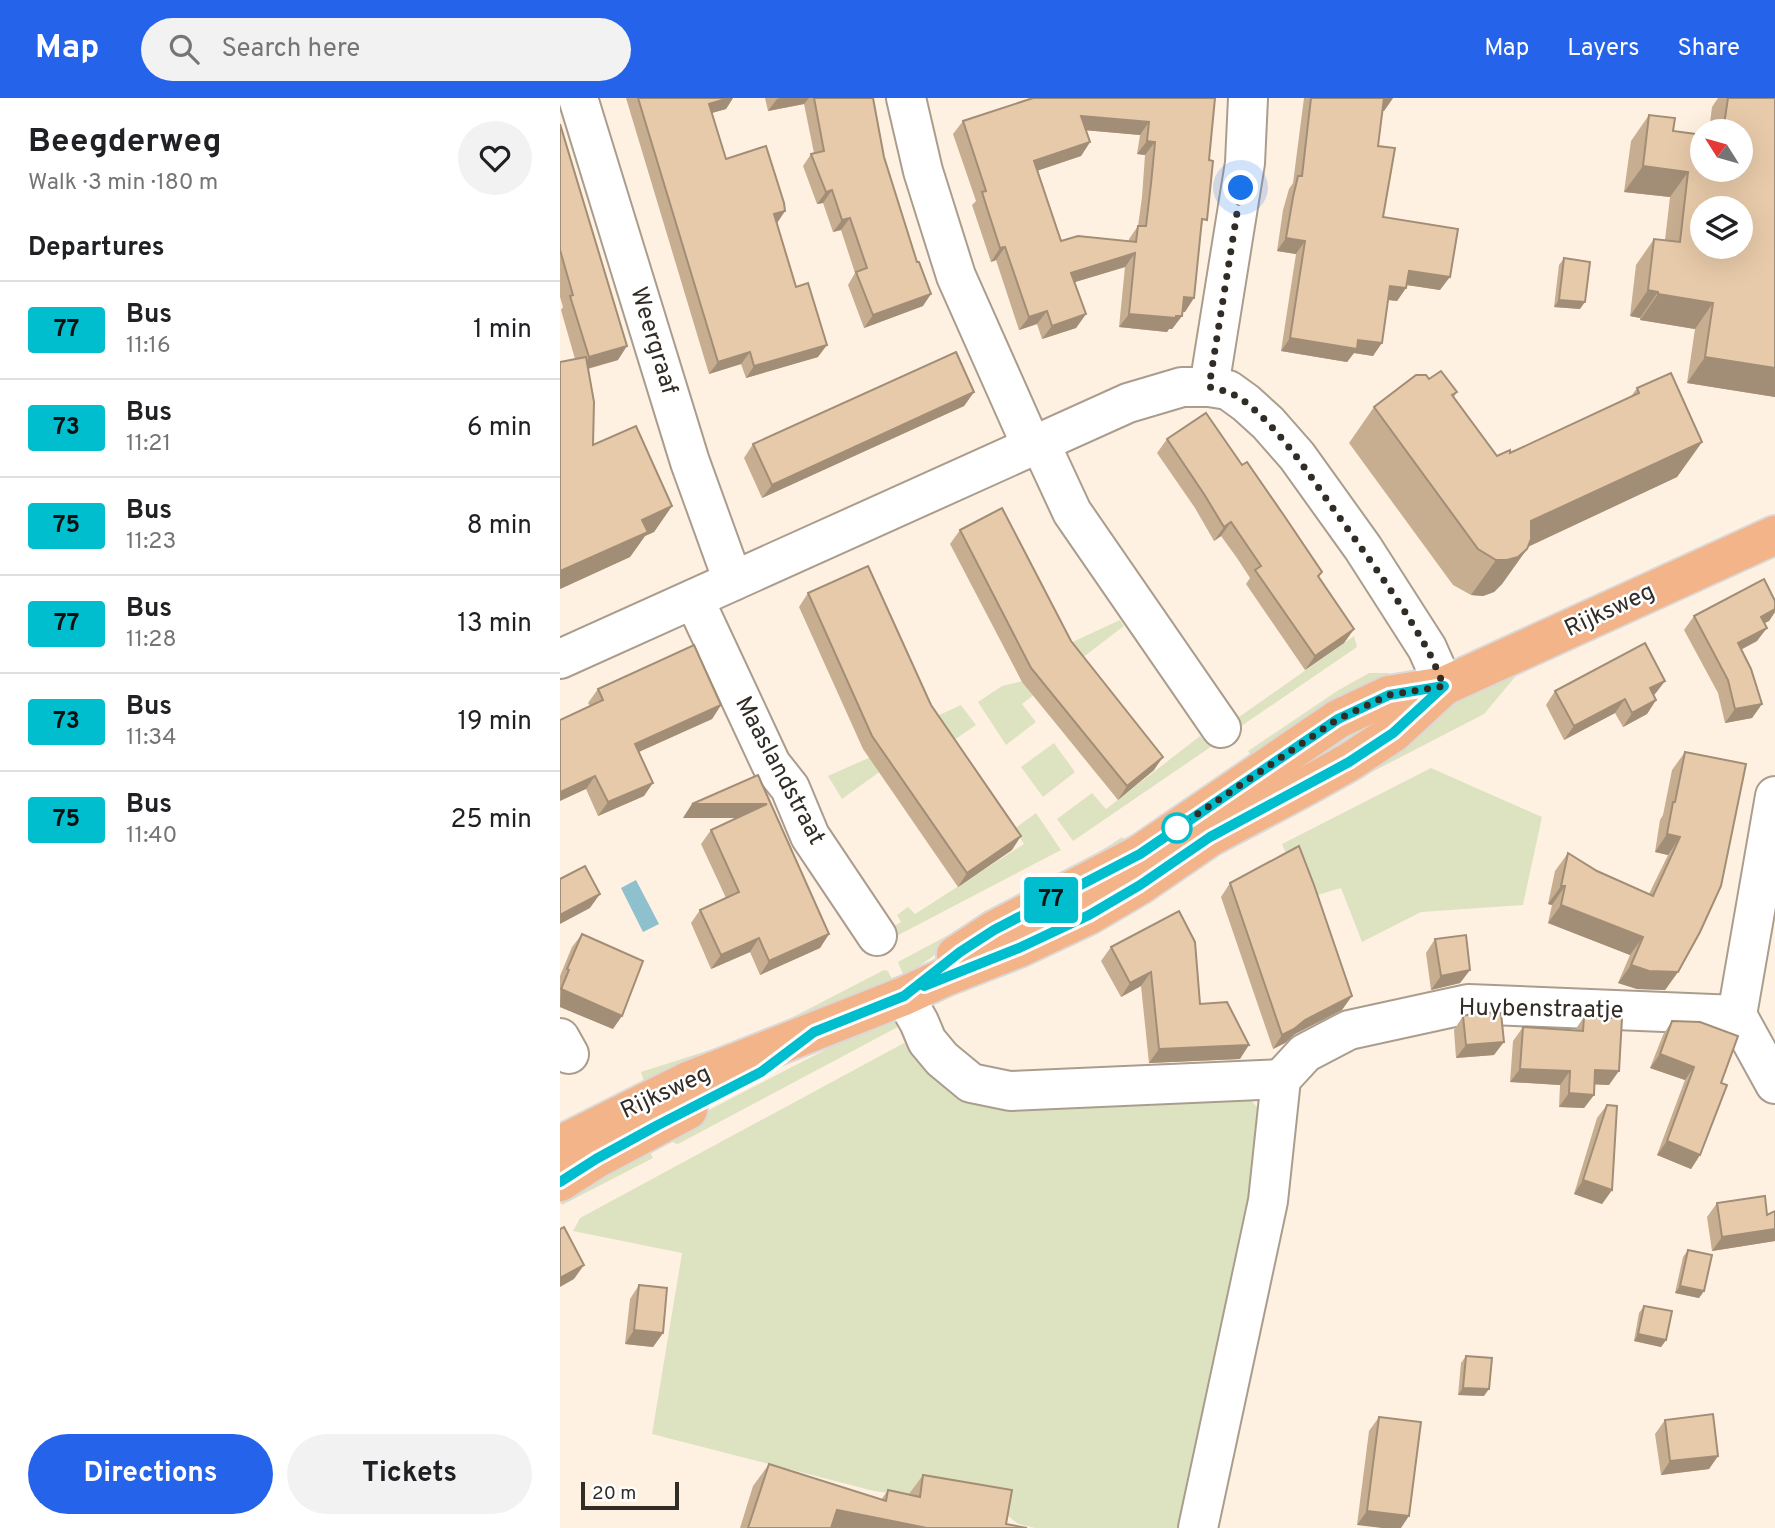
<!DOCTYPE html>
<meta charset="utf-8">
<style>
body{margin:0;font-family:Overpass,sans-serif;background:#f2f2f2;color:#202124;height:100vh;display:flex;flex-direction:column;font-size:26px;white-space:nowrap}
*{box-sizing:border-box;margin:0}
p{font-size:23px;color:#757577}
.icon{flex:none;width:38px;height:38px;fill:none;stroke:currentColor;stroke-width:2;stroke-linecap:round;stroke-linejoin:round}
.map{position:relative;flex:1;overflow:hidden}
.panel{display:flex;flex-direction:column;background:#fff;width:560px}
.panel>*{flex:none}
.badge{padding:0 14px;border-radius:5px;font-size:24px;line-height:46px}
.needle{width:46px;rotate:307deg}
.buttons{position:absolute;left:1130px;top:21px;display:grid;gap:14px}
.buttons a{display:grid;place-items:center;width:63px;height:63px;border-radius:50%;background:#fff;box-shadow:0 7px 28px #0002;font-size:35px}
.scale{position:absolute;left:21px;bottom:18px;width:98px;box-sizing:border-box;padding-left:7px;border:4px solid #322c26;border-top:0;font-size:19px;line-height:24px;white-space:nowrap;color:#322c26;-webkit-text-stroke:5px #fff;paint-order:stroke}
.you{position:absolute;width:35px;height:35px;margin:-18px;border:5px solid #fff;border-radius:50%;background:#1a73e8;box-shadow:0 0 0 10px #1a73e833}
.map>.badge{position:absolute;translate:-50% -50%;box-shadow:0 0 0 4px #fff}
h2{padding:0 28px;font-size:26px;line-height:63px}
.round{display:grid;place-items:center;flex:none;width:74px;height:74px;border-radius:37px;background:#f2f2f2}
.summary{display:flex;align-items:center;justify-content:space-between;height:119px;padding:0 28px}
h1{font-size:33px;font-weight:700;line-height:52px}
.button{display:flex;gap:14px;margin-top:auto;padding:14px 28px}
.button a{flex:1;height:80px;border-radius:42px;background:#2563eb;color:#fff;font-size:28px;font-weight:700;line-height:80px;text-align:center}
.button a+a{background:#f2f2f2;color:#202124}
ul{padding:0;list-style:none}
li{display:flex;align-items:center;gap:21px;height:98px;padding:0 28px;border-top:2px solid #e0e0e0}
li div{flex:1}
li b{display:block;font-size:26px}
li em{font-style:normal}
li .badge{min-width:77px;font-weight:700;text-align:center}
header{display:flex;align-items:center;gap:42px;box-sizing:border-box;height:98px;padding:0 35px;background:#2563eb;color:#fff}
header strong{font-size:33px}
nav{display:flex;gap:38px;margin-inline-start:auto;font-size:24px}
.search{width:490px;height:63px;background:#f2f2f2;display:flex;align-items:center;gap:18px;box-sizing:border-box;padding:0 24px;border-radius:38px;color:#757577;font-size:26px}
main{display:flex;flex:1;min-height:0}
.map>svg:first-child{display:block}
</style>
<header>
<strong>Map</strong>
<div class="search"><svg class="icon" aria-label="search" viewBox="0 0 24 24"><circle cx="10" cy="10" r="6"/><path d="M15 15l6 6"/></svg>Search here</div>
<nav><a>Map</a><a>Layers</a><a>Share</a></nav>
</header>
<main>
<section class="panel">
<div class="summary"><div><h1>Beegderweg</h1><p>Walk · 3 min · 180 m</p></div><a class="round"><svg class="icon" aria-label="heart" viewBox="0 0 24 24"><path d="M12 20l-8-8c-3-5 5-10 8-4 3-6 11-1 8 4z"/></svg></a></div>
<h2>Departures</h2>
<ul>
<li><span class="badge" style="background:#00becd;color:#111">77</span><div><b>Bus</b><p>11:16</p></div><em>1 min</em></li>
<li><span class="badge" style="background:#00becd;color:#111">73</span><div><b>Bus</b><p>11:21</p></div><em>6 min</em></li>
<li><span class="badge" style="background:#00becd;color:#111">75</span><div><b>Bus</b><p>11:23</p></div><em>8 min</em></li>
<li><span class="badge" style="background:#00becd;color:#111">77</span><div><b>Bus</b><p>11:28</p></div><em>13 min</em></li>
<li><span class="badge" style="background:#00becd;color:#111">73</span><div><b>Bus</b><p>11:34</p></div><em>19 min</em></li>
<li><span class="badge" style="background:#00becd;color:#111">75</span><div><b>Bus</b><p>11:40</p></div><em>25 min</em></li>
</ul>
<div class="button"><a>Directions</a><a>Tickets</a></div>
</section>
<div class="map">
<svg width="1215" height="1430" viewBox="0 0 1215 1430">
<rect width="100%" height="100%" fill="#fff1e1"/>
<g fill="#dde3c1">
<polygon points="560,522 564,528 462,606 476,624 446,647 418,604 442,588 463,583 506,547"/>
<polygon points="794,538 797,549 513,743 497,721 532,695 546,711 640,638 645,643"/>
<polygon points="809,575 828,575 830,578 695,663 688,653 777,593"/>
<polygon points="955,576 955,579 924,616 783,689 860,629 908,598"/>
<polygon points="401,607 416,627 394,642 383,628 282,701 268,678 340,646 377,618"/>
<polygon points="494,645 515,674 483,699 461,669"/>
<polygon points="871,670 982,719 963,807 861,814 802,844 781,790 745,801 722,746"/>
<polygon points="476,715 501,752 325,844 321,836 341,824 337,817 348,809 355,816 464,746 454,731"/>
<polygon points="562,739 571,750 383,851 344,879 338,864 520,767"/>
<polygon points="324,872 328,873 333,883 86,990 81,974 200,936"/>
<polygon points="346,910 349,923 118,1046 114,1045 108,1033"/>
<polygon points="344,945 359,949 387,975 686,997 698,1010 694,1099 623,1430 475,1430 458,1426 440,1411 314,1393 92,1336 122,1155 13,1133 20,1120"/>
<polygon points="85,1045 93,1060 2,1107 0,1103"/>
</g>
<polygon fill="#8fc0cd" points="76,782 99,826 83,834 61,790"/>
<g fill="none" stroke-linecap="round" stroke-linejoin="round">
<defs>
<g id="minor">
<polyline points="18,0 130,364 173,483"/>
<polyline points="346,0 363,73 396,178 472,349"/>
<polyline points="649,289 685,65 688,0"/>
<polyline points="480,345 512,414 661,630"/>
<polyline points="134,501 211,666 230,690 250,738 317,838"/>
<polyline points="0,561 568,305 622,289 649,289 668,292 686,305 708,325 737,358 803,450 867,550 884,588"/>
<polyline points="1215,698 1177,917 1215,986"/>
<polyline points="344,898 359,924 367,943 382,961 411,985 450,993 721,981"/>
<polyline points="0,940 9,956"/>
<polyline points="638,1430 708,1103 721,981 745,955 789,932 908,906 1177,917"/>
</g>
<g id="major">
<polyline points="396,857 434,832 580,756 778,621 829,597 884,588 1215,437"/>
<polyline points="0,1047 128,983 344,898 385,879 459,850 529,817 580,787 650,739 748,687 789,664 833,635 884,588"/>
<polyline points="0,1084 36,1061 128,1012"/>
</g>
</defs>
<use href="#minor" stroke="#aa9d8e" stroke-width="42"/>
<use href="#major" stroke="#dad9d8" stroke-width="42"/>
<use href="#minor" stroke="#fff" stroke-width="38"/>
<use href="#major" stroke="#f4b489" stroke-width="38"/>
</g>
<g fill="#c7ae91" fill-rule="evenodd">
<polygon points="66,0 173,0 166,11 152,15 166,61 225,113 217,125 258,259 186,280 181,266 149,276"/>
<polygon points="205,0 313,0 324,59 363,208 304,230 288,187 295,175 281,132 273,134 263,105 257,106 243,68 251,56 254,55 244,6 208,13"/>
<path d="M655,0L642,129L625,214H622V218L612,231H609L607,234L559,229L565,169L515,184L526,216L516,230L482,241L477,226L459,232L436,162L431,164L412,107L416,103L393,36L403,23ZM526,32L580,37L577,56L585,57L582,99L578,128L569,141V143H501L478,72L521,58L530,44Z"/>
<polygon points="744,0 833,0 824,13 822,12 818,48 823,119 880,192 847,187 846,190 837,203 828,202 813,258 794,255 787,264 721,253 736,156 717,153 723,112 729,91 733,85"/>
<polygon points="1158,0 1215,0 1215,299 1127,285 1135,231 1080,222 1080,220 1070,218 1076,167 1094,141 1105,142 1110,99 1064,94 1071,43 1089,17 1113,33 1143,72 1181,33 1149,33 1152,9"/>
<polygon points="0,26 58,262 28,271 33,347 112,408 94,434 85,438 70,459 0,491 0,264 15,261 1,212 3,209 0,199"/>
<polygon points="1004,160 1020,211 994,209 999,167"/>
<polygon points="869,281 897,294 894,299 937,358 950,355 1070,300 1077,290 1142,344 1117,379 968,449 942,486 934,494 923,498 911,497 893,487 789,345 814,309"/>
<polygon points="414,294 404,308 202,400 184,360 193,346"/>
<polygon points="607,341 682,367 762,474 759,479 794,531 784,545 745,572 686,486 690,480 677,460 661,438 654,443 635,410 597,355"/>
<polygon points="400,432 511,543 594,672 558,702 462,584 390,446"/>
<polygon points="248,495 371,607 452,752 398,789 303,651 239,509"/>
<polygon points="1215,503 1215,514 1209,523 1204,525 1197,543 1181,552 1202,606 1192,620 1165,625 1158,595 1124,532 1134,518"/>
<polygon points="1105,583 1094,597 1096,602 1087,616 1063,629 1055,615 1004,642 986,607 995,593"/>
<polygon points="38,591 161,607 152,621 79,654 84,698 38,718 26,691 30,608 28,605"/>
<polygon points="1125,654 1118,874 1105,892 1077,891 1058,885 1070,857 988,825 992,807 988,806 995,773 1008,755 1037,773 1089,796 1108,757 1095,754 1100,722 1103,717 1112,672"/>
<polygon points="198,677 269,836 260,850 200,877 190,854 151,871 131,825 140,812 166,800 141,746 151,732 178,720 123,720 132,706"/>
<polygon points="670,785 782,912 735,936 725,945 713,951 661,799"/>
<polygon points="22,836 53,931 0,909 0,878 12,849"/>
<polygon points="875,841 910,872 900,885 871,892 866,855"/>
<polygon points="551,849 640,906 680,961 589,965 581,888 561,899 541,863"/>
<polygon points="903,918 934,957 896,960 894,932"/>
<polygon points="1024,919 1049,987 1034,986 1034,997 1024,1010 999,1009 1000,987 950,984 953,943 963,929 1015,932"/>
<polygon points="1112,923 1161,985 1140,1057 1131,1071 1097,1057 1125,982 1090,970 1103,937"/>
<polygon points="1047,1007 1052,1092 1042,1106 1014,1096 1037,1020"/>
<polygon points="1157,1105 1207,1117 1215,1113 1215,1143 1152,1153 1147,1119"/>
<polygon points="1128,1152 1144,1193 1139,1200 1115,1195 1123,1159"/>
<polygon points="79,1187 103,1235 93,1249 65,1246 70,1201"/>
<polygon points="1084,1208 1106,1242 1101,1249 1074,1243 1079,1215"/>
<polygon points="906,1258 924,1298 898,1297 901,1265"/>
<polygon points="819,1319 849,1418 797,1427 809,1333"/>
<polygon points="1105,1322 1158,1358 1149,1371 1101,1377 1095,1336"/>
<polygon points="209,1366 321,1402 328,1392 349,1396 363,1377 446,1426 467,1430 180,1430 193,1388"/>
</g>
<g fill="#a28d76">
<polygon points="169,0 173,0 166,11 141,18 149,6"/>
<polygon points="220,0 249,0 244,6 208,13 217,1"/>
<polygon points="823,0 833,0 824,13 815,11"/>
<polygon points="521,18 589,24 580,37 511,31"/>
<polygon points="587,43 595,44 585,57 577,56"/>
<polygon points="530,44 521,58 465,77 474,63"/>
<polygon points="1083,68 1128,74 1110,99 1064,94"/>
<polygon points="272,92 263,105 257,106 266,94"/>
<polygon points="225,113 217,125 214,116"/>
<polygon points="290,120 281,132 273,134 282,122"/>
<polygon points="726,140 745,143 736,156 717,153"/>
<polygon points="445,149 436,162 431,164 440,150"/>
<polygon points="575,155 565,169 502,188 511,175"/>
<polygon points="849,173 890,179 880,192 840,186"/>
<polygon points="830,188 846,190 837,203 821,201"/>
<polygon points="1088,192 1098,194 1080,220 1070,218"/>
<polygon points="371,196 363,208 304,230 313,217"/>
<polygon points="1098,196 1153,205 1135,231 1080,222"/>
<polygon points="624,199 634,200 625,214 614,213"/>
<polygon points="999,202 1025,204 1020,211 994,209"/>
<polygon points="487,213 477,226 459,232 469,219"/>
<polygon points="526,216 516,230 482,241 492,228"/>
<polygon points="569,216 616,218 622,218 612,231 609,231 607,234 559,229"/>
<polygon points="730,240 798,242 822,245 813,258 794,255 787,264 721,253"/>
<polygon points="267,247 258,259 186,280 194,268"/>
<polygon points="67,248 58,262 19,273 29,259"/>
<polygon points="190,254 181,266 149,276 158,264"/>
<polygon points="1145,259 1215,270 1215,299 1127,285"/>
<polygon points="414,294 404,308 202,400 212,387"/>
<polygon points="1142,344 1117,379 946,459 971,423"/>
<polygon points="112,408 94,434 85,438 70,459 0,491 0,473 82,422"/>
<polygon points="671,424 661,438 654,443 664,429"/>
<polygon points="967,451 942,486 934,494 923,498 911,497 936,462"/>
<polygon points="1215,511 1215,514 1209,523 1191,532 1201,519"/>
<polygon points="1207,530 1197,543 1168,558 1178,545"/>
<polygon points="794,531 784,545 745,572 755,558"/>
<polygon points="1105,583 1095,596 1081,604 1090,590"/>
<polygon points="1065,601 1055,615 1004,642 1014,628"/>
<polygon points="1096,602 1087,616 1063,629 1072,615"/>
<polygon points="1202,606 1192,620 1165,625 1175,611"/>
<polygon points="161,607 152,621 65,660 75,646"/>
<polygon points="603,659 594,672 558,702 567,688"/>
<polygon points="35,678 26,691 0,703 0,694"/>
<polygon points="93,685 84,698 38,718 48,704"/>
<polygon points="132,706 207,706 198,720 123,720"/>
<polygon points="1107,736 1120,739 1108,757 1095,754"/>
<polygon points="461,738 452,752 398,789 407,775"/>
<polygon points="1001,788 1005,788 992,807 988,806"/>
<polygon points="40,796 30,810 0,826 0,817"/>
<polygon points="1001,807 1083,839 1070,857 988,825"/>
<polygon points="269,836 260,850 200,877 209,863"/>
<polygon points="199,840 190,854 151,871 161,857"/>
<polygon points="1071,867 1118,874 1105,892 1077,891 1058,885"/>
<polygon points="910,872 900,885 871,892 881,878"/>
<polygon points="591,874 581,888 561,899 570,885"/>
<polygon points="1,891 62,918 53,931 0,909"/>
<polygon points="792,898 782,912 735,936 725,945 713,951 722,937 745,922"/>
<polygon points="944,944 934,957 896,960 906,947"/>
<polygon points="689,947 680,961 589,965 599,951"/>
<polygon points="1100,956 1134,969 1125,982 1090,970"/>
<polygon points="960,971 1010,973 1000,987 950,984"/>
<polygon points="1035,972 1059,973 1049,987 1025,986"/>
<polygon points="1009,995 1034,997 1024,1010 999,1009"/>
<polygon points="1107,1043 1140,1057 1131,1071 1097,1057"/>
<polygon points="1023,1082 1052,1092 1042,1106 1014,1096"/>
<polygon points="1215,1131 1215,1143 1152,1153 1162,1139"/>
<polygon points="24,1167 14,1181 0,1189 0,1180"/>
<polygon points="1120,1188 1144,1193 1139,1200 1115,1195"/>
<polygon points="74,1232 103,1235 93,1249 65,1246"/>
<polygon points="1078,1236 1106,1242 1101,1249 1074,1243"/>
<polygon points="903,1290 929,1291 924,1298 898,1297"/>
<polygon points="1158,1358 1149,1371 1101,1377 1110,1363"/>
<polygon points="277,1412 367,1430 265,1430"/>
<polygon points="807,1413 849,1418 841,1430 822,1430 797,1427"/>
</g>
<g fill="#e7caa9" stroke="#a28d76" stroke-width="2" fill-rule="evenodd">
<polygon points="78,0 169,0 149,6 166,61 206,48 224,105 225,113 214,116 236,189 248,185 267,247 194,268 190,254 158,264"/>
<polygon points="254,0 313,0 324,59 357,164 359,164 371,196 313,217 296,174 307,170 290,120 282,122 272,92 266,94 251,56 264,53"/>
<path d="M473,0H655L649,62L653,63L647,122L642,121L634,200L624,199L622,218H616V220L569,216L575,155L511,175L526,216L492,228L487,213L469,219L445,149L440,150L427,110L422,94L426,93L403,23ZM521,18L589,24L587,43L595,44L591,86L586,128H578L576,144L518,138L501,143L474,63L530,44Z"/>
<polygon points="751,0 824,0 818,48 835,50 823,119 898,131 890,179 849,173 846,190 830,188 822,245 798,242 797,251 730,240 745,143 726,140 733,99 738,78 742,78"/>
<path d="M1168,0H1215V270L1145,259L1153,205L1098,196V194L1088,192L1094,141L1120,144L1128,74L1083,68L1089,17L1115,20L1113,33L1143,37V72H1181V33H1163ZM1143,110H1181V149H1143Z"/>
<polygon points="0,26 67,248 29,259 10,198 13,197 0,152"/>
<polygon points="1004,160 1030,164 1025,204 999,202"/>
<polygon points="396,254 414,294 212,387 193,346"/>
<polygon points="26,259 34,304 33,347 76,328 112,408 82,422 88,434 0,473 0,264"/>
<polygon points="881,273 897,294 892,297 937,358 950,352 950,355 1079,295 1077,290 1111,275 1142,344 971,423 971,441 967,451 958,459 947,462 936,462 918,451 814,309 856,277 866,277 869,281"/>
<polygon points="646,315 682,367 687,364 725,419 762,474 758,478 794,531 755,558 695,472 701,468 671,424 664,429 644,396 607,341"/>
<polygon points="442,410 511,543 603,659 567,688 471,570 400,432"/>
<polygon points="308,468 371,607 461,738 407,775 312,638 248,495"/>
<polygon points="1204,481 1215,503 1215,511 1201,519 1207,530 1178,545 1191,571 1202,606 1175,611 1168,582 1134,518"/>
<polygon points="1085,545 1105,583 1090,590 1096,602 1072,615 1065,601 1014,628 995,593"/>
<polygon points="134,547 161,607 75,646 93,685 48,704 35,678 0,694 0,622 43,602 38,591"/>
<polygon points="1125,654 1186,666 1161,788 1140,834 1118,874 1089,873 1071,867 1083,839 1001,807 1005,788 1001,788 1008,755 1037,773 1093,798 1120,739 1107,736 1113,704 1115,704"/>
<polygon points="198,677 269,836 209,863 199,840 161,857 140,812 179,794 151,732 207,706 132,706"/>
<polygon points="739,748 754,787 792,898 745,922 734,931 722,937 670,785"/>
<polygon points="25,768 40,796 0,817 0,781"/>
<polygon points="619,813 635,844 640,906 667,904 689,947 599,951 591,874 570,885 551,849"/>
<polygon points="22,836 83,863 62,918 1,891 9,872 7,871"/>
<polygon points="906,837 910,872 881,878 875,841"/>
<polygon points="920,914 941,915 944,944 906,947 903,918"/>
<polygon points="1024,919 1062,920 1059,973 1035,972 1034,997 1009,995 1010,973 960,971 963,929 1023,933"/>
<polygon points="1112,923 1140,924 1178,938 1161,985 1167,987 1140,1057 1107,1043 1134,969 1100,956"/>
<polygon points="1047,1007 1057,1008 1052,1092 1023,1082"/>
<polygon points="1205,1098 1207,1117 1215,1113 1215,1131 1162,1139 1157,1105"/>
<polygon points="4,1129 24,1167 0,1180 0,1131"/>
<polygon points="1128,1152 1152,1157 1144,1193 1120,1188"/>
<polygon points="79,1187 107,1190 103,1235 74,1232"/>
<polygon points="1084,1208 1112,1213 1106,1242 1078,1236"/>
<polygon points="906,1258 932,1260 929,1291 903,1290"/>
<polygon points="1153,1316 1158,1358 1110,1363 1105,1322"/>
<polygon points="819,1319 861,1324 849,1418 807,1413"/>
<polygon points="209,1366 326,1403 328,1392 360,1399 363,1377 452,1392 446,1426 467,1430 367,1430 277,1412 271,1430 188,1430"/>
</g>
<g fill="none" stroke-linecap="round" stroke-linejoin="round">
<defs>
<polyline id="line" points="0,1084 36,1061 98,1027 201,974 254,934 344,898 400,854 434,832 580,756 778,621 829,597 884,588 833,635 789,664 650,739 580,787 529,817 459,850 364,888"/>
</defs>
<use href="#line" stroke="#fff" stroke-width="16"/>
<use href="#line" stroke="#00becd" stroke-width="10"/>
<path stroke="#322c26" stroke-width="7" stroke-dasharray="0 12.6" d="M617,730L778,621L829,597L884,588C878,575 873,561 866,549C838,499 803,453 770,406C745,370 721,334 688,306C676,296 664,292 649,289L681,90"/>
</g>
<circle fill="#fff" stroke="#00becd" stroke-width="3.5" cx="617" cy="730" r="14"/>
<g text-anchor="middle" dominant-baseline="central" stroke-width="5" stroke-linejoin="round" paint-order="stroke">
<g font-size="24" fill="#322c26" stroke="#fff">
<text transform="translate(93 243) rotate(73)">Weergraaf</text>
<text transform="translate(1050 513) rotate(-25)">Rijksweg</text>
<text transform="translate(219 673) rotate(62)">Maaslandstraat</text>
<text transform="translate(981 912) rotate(1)">Huybenstraatje</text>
<text transform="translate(106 995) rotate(-25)">Rijksweg</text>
</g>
</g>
</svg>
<div class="buttons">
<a><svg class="needle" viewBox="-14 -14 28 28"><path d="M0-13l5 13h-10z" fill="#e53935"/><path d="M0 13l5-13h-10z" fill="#757577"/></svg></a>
<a><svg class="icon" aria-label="layers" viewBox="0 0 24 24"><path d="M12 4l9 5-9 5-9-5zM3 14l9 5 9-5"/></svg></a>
</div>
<div class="scale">20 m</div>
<div class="you" style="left:681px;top:90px"></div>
<b class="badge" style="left:491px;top:802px;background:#00becd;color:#111">77</b>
</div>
</main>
